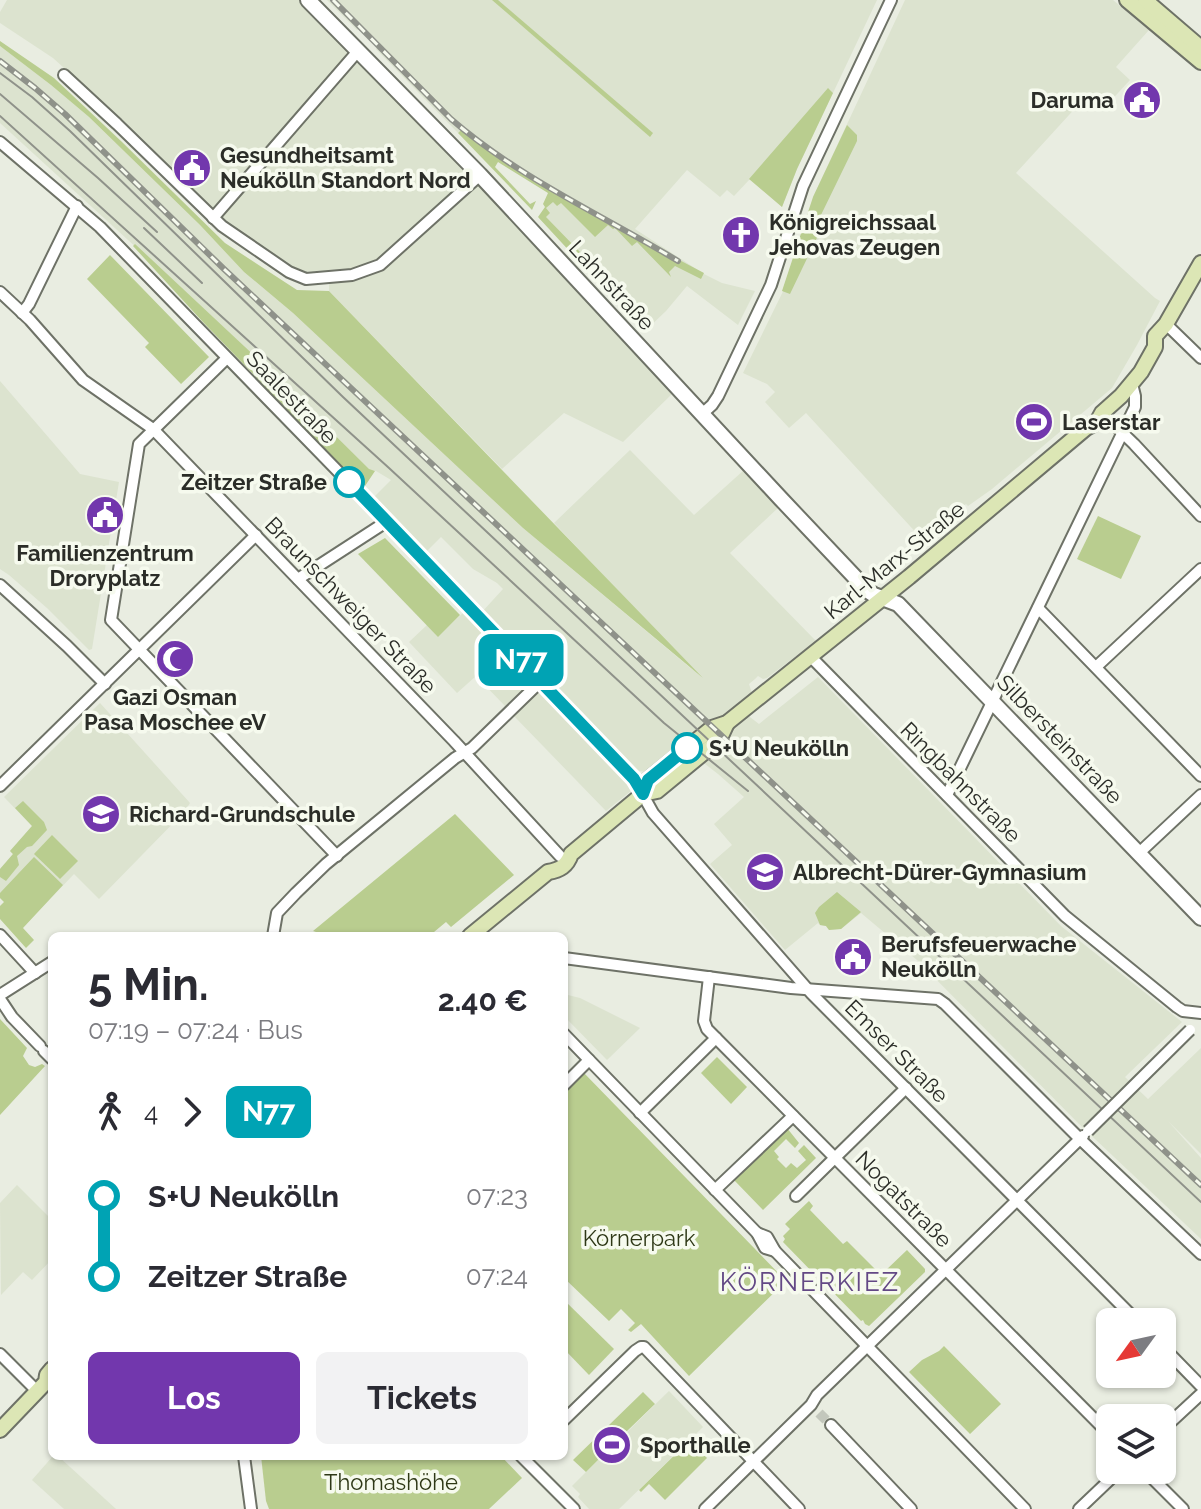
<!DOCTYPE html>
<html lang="de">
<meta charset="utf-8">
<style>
body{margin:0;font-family:Raleway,sans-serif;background:#f2f2f3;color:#2b2b33;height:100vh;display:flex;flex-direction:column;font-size:30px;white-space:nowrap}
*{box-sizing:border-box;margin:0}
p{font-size:26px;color:#7c7c81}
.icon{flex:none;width:44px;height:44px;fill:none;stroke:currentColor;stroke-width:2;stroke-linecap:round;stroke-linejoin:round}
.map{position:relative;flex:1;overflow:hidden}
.details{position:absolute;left:48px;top:932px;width:520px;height:528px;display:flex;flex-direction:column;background:#fff;border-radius:12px;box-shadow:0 2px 6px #0004}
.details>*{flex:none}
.badge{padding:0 16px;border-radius:12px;font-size:28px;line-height:52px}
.needle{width:52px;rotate:237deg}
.fabs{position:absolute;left:1096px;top:1308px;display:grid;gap:16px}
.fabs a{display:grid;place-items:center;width:80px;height:80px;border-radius:12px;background:#fff;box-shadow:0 2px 6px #0004;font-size:40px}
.map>.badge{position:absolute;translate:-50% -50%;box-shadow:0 0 0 4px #fff}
.legs{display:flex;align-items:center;gap:12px;height:88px;padding:0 40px;font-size:26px}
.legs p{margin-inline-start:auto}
.headline{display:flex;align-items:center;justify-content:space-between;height:136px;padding:0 40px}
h1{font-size:44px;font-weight:700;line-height:60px}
.cta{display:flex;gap:16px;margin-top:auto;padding:16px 40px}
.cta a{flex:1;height:92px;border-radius:12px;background:#7237ad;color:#fff;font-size:32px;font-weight:700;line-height:92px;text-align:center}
.cta a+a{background:#f2f2f3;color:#2b2b33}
ul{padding:0 40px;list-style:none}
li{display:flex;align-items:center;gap:28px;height:80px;font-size:30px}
li i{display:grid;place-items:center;width:12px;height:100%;margin:0 10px;background:currentColor}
li i::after{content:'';width:20px;height:20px;margin:-10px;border:6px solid;border-radius:50%;background:#fff}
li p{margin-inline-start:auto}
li:first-child i{background:linear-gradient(#0000 50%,currentColor 0)}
li:last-child i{background:linear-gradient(currentColor 50%,#0000 0)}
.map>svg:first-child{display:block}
</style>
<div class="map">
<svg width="1201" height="1509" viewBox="0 0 1201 1509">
<rect width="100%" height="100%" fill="#e9ede1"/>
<g fill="#dce3cf">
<polygon points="7,0 299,0 317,21 346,50 347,54 213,209 129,127 53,58 0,23 0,12"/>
<polygon points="327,0 877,0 797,169 782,207 750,179 734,196 727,190 720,197 687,170 635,229 704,274 722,283 755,291 738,325 687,286 666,311 644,332 539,218 553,195 626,233 550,190 489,152 461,130 458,133 376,49 380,43 362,26 357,30"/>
<polygon points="905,0 1113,0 1149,30 1116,67 1130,80 1106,106 1090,92 1016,173 1155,298 1160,301 1137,345 1112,388 992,489 968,506 966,504 957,511 954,508 921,538 806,413 789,428 765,402 775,392 767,384 743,373 819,218 813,210 813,197"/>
<polygon points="0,46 51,85 89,117 200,225 244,272 293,313 523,528 694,671 554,523 630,450 694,515 744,470 779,507 730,553 816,641 767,678 763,679 758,676 755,679 749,684 752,693 737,707 759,724 818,677 1061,926 1182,1022 1125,1077 1148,1099 1201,1048 1201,1154 1168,1121 1201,1158 1201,1239 1078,1123 917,960 861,913 841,929 829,930 826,926 820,925 818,923 785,950 710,864 732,845 714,824 744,797 718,774 678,743 678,748 647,772 639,771 629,763 493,622 481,613 503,589 497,583 473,569 441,537 424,554 371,500 391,480 376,471 369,470 233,336 0,123"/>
<polygon points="357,63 361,64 465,169 467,178 380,259 352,270 317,274 299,272 289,268 235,232 221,218 352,66"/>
<polygon points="479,184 673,393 623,442 564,413 502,469 329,291 329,283 359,279 385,269 477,185"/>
<polygon points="0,381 80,474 119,482 92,649 89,650 47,608 9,575 0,569"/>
<polygon points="464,612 530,682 528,688 524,688 505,706 476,676 457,693 409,642 427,625 438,636"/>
<polygon points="538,692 542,693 631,786 631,791 606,811 514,716 529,702 529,698"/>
<polygon points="100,703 190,803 185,811 99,899 74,874 27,923 0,898 0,869 13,854 10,851 32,826 4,797"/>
<polygon points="564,994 580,998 640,1028 607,1060 564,1016"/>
<polygon points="17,1185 52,1220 52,1259 32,1280 23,1272 1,1295 0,1203"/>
<polygon points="669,1391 703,1427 619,1509 589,1509 578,1497 580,1494 572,1486 602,1456 596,1449 620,1426 627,1432"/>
<polygon points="53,1456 58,1456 116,1509 64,1509 32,1480"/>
</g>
<g fill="#b9cd8f">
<polygon points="492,0 498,0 653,133 650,137"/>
<polygon points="0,41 54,78 122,142 225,243 297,290 329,291 703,678 523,528 293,313 244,272 200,225 89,117 51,85 0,46"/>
<polygon points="828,88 833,93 797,169 782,207 749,179"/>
<polygon points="847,125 857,135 857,141 820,217 825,221 790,294 782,291 813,197"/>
<path d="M461,130C536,187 621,229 704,273L701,279L675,266L669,272L671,277L637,242L632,246L615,228L613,229L608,225L595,237L561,203L557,206L553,202L546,208L550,213L546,217L580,252L575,257L538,217L545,207L543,204L548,193L498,162L495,167L530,204L536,201L532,210L458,133Z"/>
<polygon points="135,244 261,362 369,469 375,471 365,486 359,480 357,482 202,321 133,246"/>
<polygon points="110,255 209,357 181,384 145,347 149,343 87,279"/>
<polygon points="1098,516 1141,536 1121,579 1077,559"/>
<polygon points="385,538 460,615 438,637 358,554"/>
<polygon points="23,801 44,822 47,830 32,846 27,847 17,856 19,865 6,881 0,877 0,869 13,854 10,851 32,826 15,808"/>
<polygon points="455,814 514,875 451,927 446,922 434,932 433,936 316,935 316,932 313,931"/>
<polygon points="52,835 78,861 60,879 34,854"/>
<polygon points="34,857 63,885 23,928 34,940 26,948 0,919 0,906 4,902 0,898 0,893"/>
<polygon points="837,892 861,912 841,929 829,930 826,926 820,925 815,913 819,907"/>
<polygon points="0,1019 27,1048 23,1056 29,1065 35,1067 42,1064 45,1066 0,1115"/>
<polygon points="717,1057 747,1087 731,1104 701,1073"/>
<polygon points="584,1073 786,1281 689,1376 641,1324 631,1332 628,1330 635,1323 621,1309 609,1321 564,1278 564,1093"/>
<polygon points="787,1128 799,1143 795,1148 786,1139 774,1151 779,1157 777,1159 786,1168 791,1163 797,1168 806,1160 798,1151 804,1145 816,1158 763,1210 734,1180"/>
<polygon points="809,1201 813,1206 810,1210 843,1244 847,1241 879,1273 884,1272 907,1250 925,1269 925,1272 869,1326 865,1324 863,1320 861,1321 825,1284 827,1282 825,1278 821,1281 783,1242 785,1239 783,1236 790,1229 785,1224"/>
<polygon points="564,1300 614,1349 589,1375 564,1349"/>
<polygon points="944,1346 1001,1404 970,1434 909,1372 922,1360 939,1351"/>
<polygon points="643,1392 655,1404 626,1432 619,1426 596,1449 602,1456 586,1472 573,1460"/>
<polygon points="690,1440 707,1458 665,1500 649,1484 641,1492 639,1490"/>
<polygon points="261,1456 501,1456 522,1478 489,1509 269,1509 266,1501"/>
</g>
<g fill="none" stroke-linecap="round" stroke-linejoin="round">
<polyline stroke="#c3c7bc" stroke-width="10" stroke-dasharray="10 5" stroke-linecap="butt" points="819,1413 831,1425"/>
<defs>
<g id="minor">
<polyline points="64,75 117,124 222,226 289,272 306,279 352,275 380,265 480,175"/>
<polyline points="0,142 100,227 549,688 634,779 653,813 811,993 1138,1322"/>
<polyline points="213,218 358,51"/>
<polyline points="0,292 30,320 83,380 153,429 454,741 560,856"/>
<polyline points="22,313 29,304 77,206"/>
<polyline points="1166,324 1201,358"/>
<polyline points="226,359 139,444 111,620 337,856"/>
<polyline points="1102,413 1134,444 1201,516"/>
<polyline points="702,414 712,405 718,396 771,285 803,186 891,0"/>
<polyline points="298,579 386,522"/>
<polyline points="0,585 67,646 105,684"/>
<polyline points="1038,608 1201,776"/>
<polyline points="811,657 1065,916 1177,1007 1183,1011 1201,1013"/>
<polyline points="1096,667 1201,569"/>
<polyline points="0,786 256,535"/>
<polyline points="947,795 1135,407 1135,396 1132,384"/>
<polyline points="1139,853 1201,795"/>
<polyline points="0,935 35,973"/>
<polyline points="273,936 277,913 296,893 326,864 455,758 472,748 541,681"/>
<polyline points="564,958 791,988 938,999 945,1004 1080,1139 1201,1254"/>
<polyline points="709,977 704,1021 707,1029 1110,1435"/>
<polyline points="0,995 52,962"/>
<polyline points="0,999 12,1017 40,1046"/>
<polyline points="564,1034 757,1233 765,1248 775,1251"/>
<polyline points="44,1051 52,1059"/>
<polyline points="564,1085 589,1060"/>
<polyline points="640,1113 716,1038"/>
<polyline points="715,1190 793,1116"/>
<polyline points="796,1196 906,1088"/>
<polyline points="757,1233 767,1237 775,1251 1025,1509"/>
<polyline points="1162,1346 1201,1386"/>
<polyline points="0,1354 37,1391"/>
<polyline points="564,1420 635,1351 641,1347 644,1347 799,1509"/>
<polyline points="831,1425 911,1509"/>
<polyline points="1162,1430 1201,1394"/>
<polyline points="244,1456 251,1509"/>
<polyline points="521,1456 574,1509"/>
<polyline points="1144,1470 1183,1509"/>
<polyline points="705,1509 811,1405 817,1395 1083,1136"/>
<polyline points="1079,1509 1120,1470"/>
</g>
<polyline id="tertiary" points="308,0 480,175 781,499 868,591 874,595 898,604 1201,918"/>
<g id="secondary">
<polyline points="1127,0 1201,62"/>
<polyline points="1145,0 1201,48"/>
<polyline points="643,794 648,780 712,728 727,723 909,577 1086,428 1097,422 1102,413 1121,396 1141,372 1155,347 1155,336 1166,324 1201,263"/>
<path d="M470,936L548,872C560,870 567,866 571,854L643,794L657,791L713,745L720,738L727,723"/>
<polyline points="0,1430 46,1382 47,1375 52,1369"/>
</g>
</defs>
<use href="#minor" stroke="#6e7267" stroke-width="14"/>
<use href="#tertiary" stroke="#6e7267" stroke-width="18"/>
<use href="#secondary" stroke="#6e7267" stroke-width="18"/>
<use href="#minor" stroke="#fff" stroke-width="10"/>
<use href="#tertiary" stroke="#fff" stroke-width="14"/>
<use href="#secondary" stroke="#dce6b5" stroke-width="14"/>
<g stroke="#8f928a" stroke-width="2">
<polyline points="0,73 32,97 70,131 343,397 1201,1202"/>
<polyline points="0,94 98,178 157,232"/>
<polyline points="0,116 389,468 664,723 748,791"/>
<polyline points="144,228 202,283"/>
</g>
<defs>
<g id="rail">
<path d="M333,0L451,119C519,178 602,215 678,261"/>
<polyline points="0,61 35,88 65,114 224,269 1201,1185"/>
</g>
</defs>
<use href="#rail" stroke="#8f928a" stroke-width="6"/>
<use href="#rail" stroke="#f6faee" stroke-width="3" stroke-dasharray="9" stroke-linecap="butt"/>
<defs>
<polyline id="minor-bridge" points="1088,1131 1190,1030"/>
</defs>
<use href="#minor-bridge" stroke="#6e7267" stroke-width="14" stroke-linecap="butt"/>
<use href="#minor-bridge" stroke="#fff" stroke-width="10"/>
</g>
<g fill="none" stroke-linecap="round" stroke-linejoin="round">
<defs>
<polyline id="line-1" points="349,482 634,779 643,794 648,780 687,748"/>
</defs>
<use href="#line-1" stroke="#fff" stroke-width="18"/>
<use href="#line-1" stroke="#00a3b4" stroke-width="12"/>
</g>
<defs>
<symbol id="civic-disc" viewBox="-11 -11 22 22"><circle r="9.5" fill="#7237ad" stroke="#f6faee"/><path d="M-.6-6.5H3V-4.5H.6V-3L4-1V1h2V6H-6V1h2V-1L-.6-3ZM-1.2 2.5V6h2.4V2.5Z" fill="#fff"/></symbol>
<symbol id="church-disc" viewBox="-11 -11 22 22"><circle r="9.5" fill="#7237ad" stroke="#f6faee"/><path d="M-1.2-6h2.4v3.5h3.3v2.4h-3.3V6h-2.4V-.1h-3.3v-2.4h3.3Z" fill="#fff"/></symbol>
<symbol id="stadium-disc" viewBox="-11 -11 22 22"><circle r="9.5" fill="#7237ad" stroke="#f6faee"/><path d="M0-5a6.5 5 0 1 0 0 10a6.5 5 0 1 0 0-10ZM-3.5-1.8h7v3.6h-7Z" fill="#fff"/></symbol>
<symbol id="mosque-disc" viewBox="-11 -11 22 22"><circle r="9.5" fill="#7237ad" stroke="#f6faee"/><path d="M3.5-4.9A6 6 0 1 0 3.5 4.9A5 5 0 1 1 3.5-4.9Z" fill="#fff"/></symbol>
<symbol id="school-disc" viewBox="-11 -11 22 22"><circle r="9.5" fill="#7237ad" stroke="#f6faee"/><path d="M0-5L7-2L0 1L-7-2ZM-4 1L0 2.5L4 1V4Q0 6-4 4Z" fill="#fff"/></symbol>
</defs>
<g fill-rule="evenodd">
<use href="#civic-disc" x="1120" y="78" width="44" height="44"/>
<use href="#civic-disc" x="170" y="146" width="44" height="44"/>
<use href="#church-disc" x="719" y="213" width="44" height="44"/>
<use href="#stadium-disc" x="1012" y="400" width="44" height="44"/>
<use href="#civic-disc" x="83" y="493" width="44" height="44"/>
<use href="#mosque-disc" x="153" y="637" width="44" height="44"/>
<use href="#school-disc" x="79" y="792" width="44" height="44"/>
<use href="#school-disc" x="743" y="850" width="44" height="44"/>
<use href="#civic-disc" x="831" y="935" width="44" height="44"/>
<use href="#stadium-disc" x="590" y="1423" width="44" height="44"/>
</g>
<g fill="#fff" stroke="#00a3b4" stroke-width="4">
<circle cx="349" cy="482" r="14"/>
<circle cx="687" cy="748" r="14"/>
</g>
<g text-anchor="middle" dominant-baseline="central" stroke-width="7" stroke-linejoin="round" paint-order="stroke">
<g font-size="22" font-weight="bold" fill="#2b2d28" stroke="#f6faee" text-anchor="start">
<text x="1114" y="100" text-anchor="end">Daruma</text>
<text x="220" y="155">Gesundheitsamt<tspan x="220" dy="25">Neukölln Standort Nord</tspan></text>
<text x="769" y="222">Königreichssaal<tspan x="769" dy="25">Jehovas Zeugen</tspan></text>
<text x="1062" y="422">Laserstar</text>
<text x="105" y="553" text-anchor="middle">Familienzentrum<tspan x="105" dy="25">Droryplatz</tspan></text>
<text x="175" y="697" text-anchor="middle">Gazi Osman<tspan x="175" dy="25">Pasa Moschee eV</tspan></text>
<text x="129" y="814">Richard-Grundschule</text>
<text x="793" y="872">Albrecht-Dürer-Gymnasium</text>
<text x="881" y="944">Berufsfeuerwache<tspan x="881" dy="25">Neukölln</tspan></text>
<text x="640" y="1445">Sporthalle</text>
</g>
<g font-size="22" fill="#2b2d28" stroke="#f6faee">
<text transform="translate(612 285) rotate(47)">Lahnstraße</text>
<text transform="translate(292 397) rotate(46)">Saalestraße</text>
<text transform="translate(894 560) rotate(-39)">Karl-Marx-Straße</text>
<text transform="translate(351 605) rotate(46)">Braunschweiger Straße</text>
<text transform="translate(1060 739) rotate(46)">Silbersteinstraße</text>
<text transform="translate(961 782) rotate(45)">Ringbahnstraße</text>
<text transform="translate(897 1051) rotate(45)">Emser Straße</text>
<text transform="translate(904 1199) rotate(45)">Nogatstraße</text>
</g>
<g font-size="22" font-weight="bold" fill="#2b2d28" stroke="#f6faee" text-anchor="end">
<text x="327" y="482">Zeitzer Straße</text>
<text x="709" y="748" text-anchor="start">S+U Neukölln</text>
</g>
<g font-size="22" fill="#2e3816" stroke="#f6faee">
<text x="639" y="1238">Körnerpark</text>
<text x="391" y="1482">Thomashöhe</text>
</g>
<g font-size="26" letter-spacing="2" fill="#634885" stroke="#f6faee">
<text x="810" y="1282">KÖRNERKIEZ</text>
</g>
</g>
</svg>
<div class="fabs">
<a><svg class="needle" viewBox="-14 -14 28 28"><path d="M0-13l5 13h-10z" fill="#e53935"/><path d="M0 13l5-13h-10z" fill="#7c7c81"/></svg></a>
<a><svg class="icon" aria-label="layers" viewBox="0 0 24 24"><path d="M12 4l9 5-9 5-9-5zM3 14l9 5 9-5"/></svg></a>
</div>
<b class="badge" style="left:521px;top:660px;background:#00a3b4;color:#fff">N77</b>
<section class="details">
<div class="headline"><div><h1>5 Min.</h1><p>07:19 – 07:24 · Bus</p></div><b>2.40 €</b></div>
<div class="legs"><svg class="icon" aria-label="walk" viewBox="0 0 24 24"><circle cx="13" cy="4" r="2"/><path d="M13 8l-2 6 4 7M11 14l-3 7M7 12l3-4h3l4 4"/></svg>4<svg class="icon" aria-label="forward" viewBox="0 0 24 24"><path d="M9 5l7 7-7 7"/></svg><b class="badge" style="background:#00a3b4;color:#fff">N77</b></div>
<ul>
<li><i style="color:#00a3b4"></i><b>S+U Neukölln</b><p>07:23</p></li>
<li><i style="color:#00a3b4"></i><b>Zeitzer Straße</b><p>07:24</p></li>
</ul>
<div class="cta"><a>Los</a><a>Tickets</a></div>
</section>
</div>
